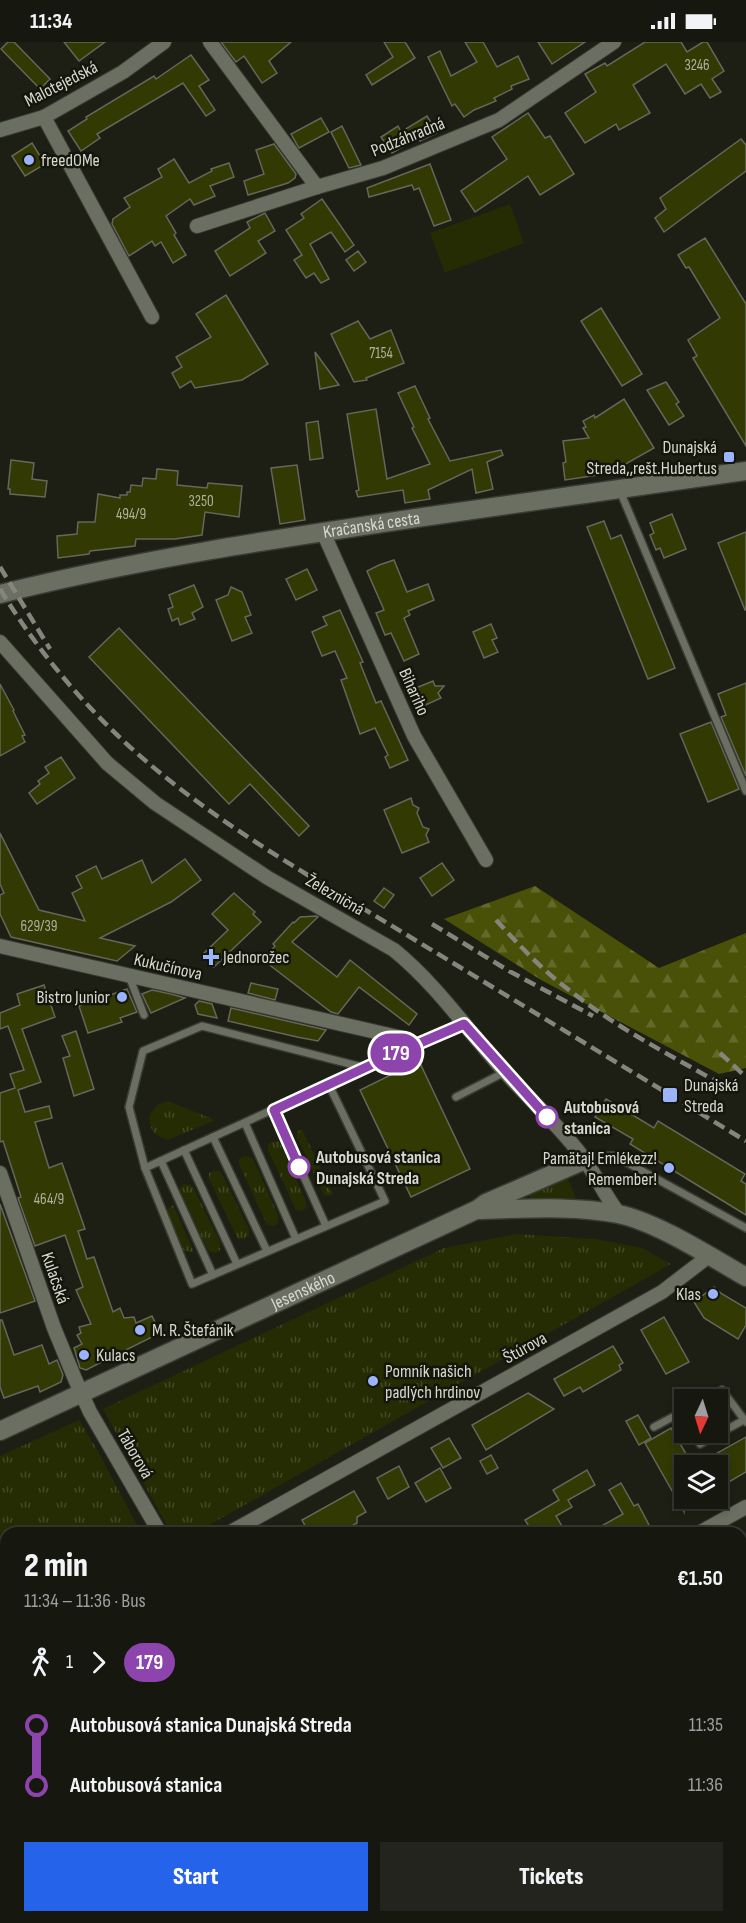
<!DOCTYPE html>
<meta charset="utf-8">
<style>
body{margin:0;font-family:"Sofia Sans Condensed",sans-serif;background:#23241d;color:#f1f3f6;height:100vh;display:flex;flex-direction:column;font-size:22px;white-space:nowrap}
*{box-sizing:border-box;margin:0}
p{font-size:20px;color:#9e9f9e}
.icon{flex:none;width:33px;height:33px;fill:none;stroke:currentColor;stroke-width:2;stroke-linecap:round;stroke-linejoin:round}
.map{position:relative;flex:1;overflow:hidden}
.drawer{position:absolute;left:0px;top:1485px;width:747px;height:396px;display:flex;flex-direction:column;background:#16170f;border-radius:18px 18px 0 0;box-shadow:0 3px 9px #0003,0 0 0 2px #35362f}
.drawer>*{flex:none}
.badge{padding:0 12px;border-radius:20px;font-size:21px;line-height:39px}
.needle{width:39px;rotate:184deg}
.buttons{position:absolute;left:674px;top:1347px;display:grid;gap:12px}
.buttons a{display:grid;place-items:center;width:54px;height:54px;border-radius:0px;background:#16170f;box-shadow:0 3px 9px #0003,0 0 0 2px #35362f;font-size:30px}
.map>.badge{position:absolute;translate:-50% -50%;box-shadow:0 0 0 3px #fff}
.legs{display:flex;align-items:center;gap:9px;height:66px;padding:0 24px;font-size:20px}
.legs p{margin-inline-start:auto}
.summary{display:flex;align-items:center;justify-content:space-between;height:102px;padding:0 24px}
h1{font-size:33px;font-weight:800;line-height:45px}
.primary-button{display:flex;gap:12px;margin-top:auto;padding:12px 24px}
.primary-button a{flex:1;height:69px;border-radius:0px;background:#2563eb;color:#fff;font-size:24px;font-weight:800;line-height:69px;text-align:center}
.primary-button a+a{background:#23241d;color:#f1f3f6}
ul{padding:0 24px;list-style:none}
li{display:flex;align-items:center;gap:21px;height:60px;font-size:22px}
li i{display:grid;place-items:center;width:9px;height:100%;margin:0 8px;background:currentColor}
li i::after{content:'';width:15px;height:15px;margin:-8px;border:4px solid;border-radius:50%;background:#16170f}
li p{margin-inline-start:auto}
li:first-child i{background:linear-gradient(#0000 50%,currentColor 0)}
li:last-child i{background:linear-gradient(currentColor 50%,#0000 0)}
.status{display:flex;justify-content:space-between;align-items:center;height:42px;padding:0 30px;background:#16170f;direction:ltr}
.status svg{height:16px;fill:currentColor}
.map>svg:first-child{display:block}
</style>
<div class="status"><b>11:34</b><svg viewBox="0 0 49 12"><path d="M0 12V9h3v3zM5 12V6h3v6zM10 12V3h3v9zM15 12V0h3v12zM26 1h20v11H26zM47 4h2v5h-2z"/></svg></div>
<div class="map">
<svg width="746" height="1881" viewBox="0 0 746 1881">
<defs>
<pattern id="grass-tufts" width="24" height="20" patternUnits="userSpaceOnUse" patternTransform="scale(1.5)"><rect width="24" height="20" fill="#252b02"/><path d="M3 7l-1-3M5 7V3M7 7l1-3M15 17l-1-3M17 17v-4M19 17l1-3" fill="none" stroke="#444926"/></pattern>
<pattern id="forest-firs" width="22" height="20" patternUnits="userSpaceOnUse" patternTransform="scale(1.5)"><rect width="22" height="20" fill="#485107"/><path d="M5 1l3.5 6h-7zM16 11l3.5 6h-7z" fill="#62692a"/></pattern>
</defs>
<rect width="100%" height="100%" fill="#1d1f14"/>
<g fill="url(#grass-tufts)">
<path d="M168,1059L215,1078L168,1098C154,1094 148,1087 150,1072L157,1063Z"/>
<polygon points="302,1087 333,1153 329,1154 324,1153 297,1095 297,1090"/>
<polygon points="273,1099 279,1100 281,1103 306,1159 306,1166 302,1169 296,1168 268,1108 268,1102"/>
<polygon points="244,1114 250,1115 253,1117 278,1173 278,1180 274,1184 267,1183 239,1122 239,1117"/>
<polygon points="213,1129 220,1129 222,1132 249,1187 249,1194 244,1197 238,1197 209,1137 209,1131"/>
<polygon points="566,1133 576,1156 530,1156 529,1152"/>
<polygon points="184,1142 191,1143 193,1145 220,1200 220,1208 216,1211 209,1210 180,1151 180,1145"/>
<polygon points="173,1163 194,1210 185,1209 180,1205 168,1171 168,1167"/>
<polygon points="516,1192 595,1197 642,1206 671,1222 195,1491 171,1491 103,1367 444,1206"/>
<polygon points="79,1378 99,1411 141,1491 6,1491 6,1568 0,1555 0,1414"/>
</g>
<polygon fill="url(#forest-firs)" points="535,844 659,926 746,891 746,1026 719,1032 541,938 444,877"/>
<polygon fill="#252b02" points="510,162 524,201 445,231 430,191"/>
<g fill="#323903" stroke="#64675a" stroke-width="1.5">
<polygon points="8,0 14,0 50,37 40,47 1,7"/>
<polygon points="64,0 105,0 79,19"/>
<polygon points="221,0 291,0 269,19 277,31 262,41 244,14 236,20"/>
<polygon points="384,0 405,0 415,16 372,43 366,33 393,15"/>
<polygon points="465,0 483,0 497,25 518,14 529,37 511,44 512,47 494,56 496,59 474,68 464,75 455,62 452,64 428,15 440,9 451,34 477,20"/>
<polygon points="538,0 585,0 552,22"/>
<polygon points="645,0 681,0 687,10 703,0 707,0 724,29 712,37 721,50 710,56 701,42 685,52 666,22 633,43 650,71 619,88 616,82 585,101 565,71 596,50 585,32 605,21 607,24"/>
<polygon points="191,13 209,38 199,44 215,68 206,74 183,41 97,92 100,96 81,109 68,89 87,77 86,75 154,34 156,37"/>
<polygon points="528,71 545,96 550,94 574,132 540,153 528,134 475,170 461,149 507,117 492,95"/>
<polygon points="427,74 437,91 420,99 418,96 392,111 381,95 398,84 401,90"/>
<polygon points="321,76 329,90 299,106 291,92"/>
<polygon points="342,84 361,123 349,126 331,90"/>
<polygon points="741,97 746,103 746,129 664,190 655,176 666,167 660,156"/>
<polygon points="32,101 45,122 25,134 12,114"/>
<polygon points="274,102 296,132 295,136 288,141 248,153 244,139 264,132 256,108"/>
<polygon points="174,117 189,141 212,129 211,127 229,121 234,135 210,144 215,154 194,163 190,157 166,174 176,191 174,193 186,213 173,221 161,200 155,204 152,199 129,214 112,182 113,177 130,165 124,156 162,135 158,127"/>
<polygon points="430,122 451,178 434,184 419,146 414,148 412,143 369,155 367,146"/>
<polygon points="322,157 354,203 345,210 331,190 310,202 329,237 321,241 314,231 306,236 294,218 302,213 286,188 304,176 301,172"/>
<polygon points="265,171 275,189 258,199 266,211 230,234 215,209 250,186 247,180"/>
<polygon points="705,196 746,262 746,404 693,316 697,314 688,298 720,276 689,225 686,226 678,213"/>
<polygon points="358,209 366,220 354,229 346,218"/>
<polygon points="226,253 268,322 242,338 195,346 191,339 180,346 172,331 182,325 176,315 211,295 196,272"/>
<polygon points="601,266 642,332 622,344 581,279"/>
<polygon points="358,279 370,297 391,288 404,321 366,336 367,338 354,340 331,292"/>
<polygon points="315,310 339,343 320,347"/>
<polygon points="666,340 679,360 676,362 684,374 669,383 647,348"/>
<polygon points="415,344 430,376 428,377 450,419 501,408 503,413 487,420 493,447 476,451 472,427 428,448 430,457 405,461 403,448 358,455 356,449 359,448 347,372 376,367 387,437 430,422 412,386 414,385 398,351"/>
<polygon points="624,357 654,406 620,425 621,428 605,432 565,438 563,421 566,420 563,399 589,396 583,386 586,385 583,379 594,373 595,376"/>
<polygon points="318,379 323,416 310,418 306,381"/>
<polygon points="11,418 34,421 32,437 47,439 45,455 10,452 10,447 8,447"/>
<polygon points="297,423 305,478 280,482 271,426"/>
<polygon points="157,427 178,429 177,443 207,446 208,441 242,444 239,475 205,470 202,493 175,497 136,497 135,504 90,509 89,512 58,516 57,494 77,492 78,480 95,480 98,452 120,456 120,453 127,453 127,450 130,450 131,443 142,444 143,436 156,437"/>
<polygon points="672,472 686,507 664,516 660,506 656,508 650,493 654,491 650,481"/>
<polygon points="604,479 611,497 621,493 675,626 648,637 587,485"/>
<polygon points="746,490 746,568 745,568 718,501"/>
<polygon points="394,518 407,550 428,542 434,558 408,569 410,573 404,576 419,612 404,619 391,591 385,593 376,571 384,568 367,529 379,523"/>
<polygon points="307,527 317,548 296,558 286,537"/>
<polygon points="194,543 203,565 192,571 195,577 180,583 178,576 172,579 168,567 173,565 169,553"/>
<polygon points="231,545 242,550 251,573 245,575 252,591 232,599 216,558 228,553"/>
<polygon points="340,568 363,620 360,621 376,661 381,659 408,718 390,726 385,715 388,713 375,686 360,692 341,638 347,636 335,609 322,614 312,590 327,583 323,575"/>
<polygon points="491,582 497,596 492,598 498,610 484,616 473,590"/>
<polygon points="119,586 309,784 299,794 250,742 229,762 89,615"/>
<polygon points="433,639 435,644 444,644 438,651 441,656 419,666 411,648"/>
<polygon points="746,641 746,734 721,675 726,673 718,652"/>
<polygon points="0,642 14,668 13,669 25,693 22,694 25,700 0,714"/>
<polygon points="711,680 739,747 708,760 680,692"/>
<polygon points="61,715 75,736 37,762 29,751 40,742 38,739 49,731 45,725"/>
<polygon points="411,756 413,763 419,766 417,771 423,785 429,787 426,793 429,800 402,811 384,768"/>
<polygon points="0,791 39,868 85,879 72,851 82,846 76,834 96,824 102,837 142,818 152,841 185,817 201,838 171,860 100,896 135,904 117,919 11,895 0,872 0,853 4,851 0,842"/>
<polygon points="442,821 454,838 432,854 420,836"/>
<polygon points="384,846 394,853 384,866 374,859"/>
<polygon points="234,851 255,870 253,872 261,880 214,925 202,913 228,888 212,872"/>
<polygon points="316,874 318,875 292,900 337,935 350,918 417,972 409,983 359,945 338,972 331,970 263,918 275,904 273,902 293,880 294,881 300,875"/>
<polygon points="251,941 278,947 275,958 248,951"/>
<polygon points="44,943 55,975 22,987 41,1040 18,1048 25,1070 49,1064 52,1076 35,1080 49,1126 62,1121 85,1187 78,1189 87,1217 94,1215 113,1270 120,1266 124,1276 134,1275 136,1281 152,1274 160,1291 86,1328 80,1326 74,1306 82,1302 77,1293 81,1291 79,1285 91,1282 76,1248 83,1245 65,1193 35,1204 18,1156 21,1155 14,1133 3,1099 0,1100 0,1051 15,1046 10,1032 24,1028 8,984 0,987 0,971 20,963 17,952"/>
<polygon points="127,947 137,970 120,976 122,980 88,991 79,964"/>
<polygon points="152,948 171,952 185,956 151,971 142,952"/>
<polygon points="199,959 212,962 217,976 198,972 195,963"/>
<polygon points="231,966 326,988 318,999 297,995 228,979"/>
<polygon points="76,989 94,1047 74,1054 63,1016 70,1014 62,994"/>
<polygon points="419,1019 470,1127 411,1155 360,1048"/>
<polygon points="606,1057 654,1086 658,1079 745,1132 741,1139 746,1142 746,1173 630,1102 633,1097 595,1075"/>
<polygon points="0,1162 35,1259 0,1271"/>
<polygon points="714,1245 722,1252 746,1266 746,1283 738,1297 704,1276 694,1260"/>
<polygon points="664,1275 689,1320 666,1332 641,1288"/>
<polygon points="0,1278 2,1278 14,1313 42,1303 49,1322 57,1318 63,1333 61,1340 40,1350 38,1344 4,1356 0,1345"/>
<polygon points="613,1304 623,1321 619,1323 621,1328 583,1350 580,1345 564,1354 554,1337"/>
<polygon points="528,1351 554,1367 486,1408 472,1383"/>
<polygon points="638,1373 651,1396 639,1403 626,1379"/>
<polygon points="671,1386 693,1424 684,1424 684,1470 645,1401"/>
<polygon points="746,1395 746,1430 717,1447 717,1424 694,1424"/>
<polygon points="449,1396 461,1416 443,1426 431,1406"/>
<polygon points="491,1413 498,1426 487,1432 480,1419"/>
<polygon points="399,1424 409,1445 388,1457 377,1436"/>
<polygon points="440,1426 451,1446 426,1460 415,1441"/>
<polygon points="587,1428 595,1443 568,1458 572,1465 556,1474 566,1491 533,1491 525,1478 559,1458 553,1448"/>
<polygon points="621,1441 634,1464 638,1462 649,1483 636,1491 589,1491 623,1472 609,1448"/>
<polygon points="354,1449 366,1470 357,1475 357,1481 339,1491 309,1491 302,1478"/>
</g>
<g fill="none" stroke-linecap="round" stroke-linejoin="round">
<defs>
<g id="service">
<polyline points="620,449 746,749"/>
<polyline points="129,934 144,973"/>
<polyline points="329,1043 385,1159 192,1242 145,1126 399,1010 464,982"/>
<polyline points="456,1055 505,1030"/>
<polyline points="274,1068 326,1184"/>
<polyline points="245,1081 296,1197"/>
<polyline points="213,1095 267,1209"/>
<polyline points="184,1108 237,1222"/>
<polyline points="585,1118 596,1114 615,1114 746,1186"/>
<polyline points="161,1119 213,1233"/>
<polyline points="145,1126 129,1065 143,1009 202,984 366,1026"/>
<polyline points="705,1358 722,1348 746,1380"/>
<polyline points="654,1385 684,1369"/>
<polyline points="694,1390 700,1402 744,1378"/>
</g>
<g id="minor">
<polyline points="210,0 317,145"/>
<polyline points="44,75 152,275"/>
<polyline points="0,88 44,75 123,30 164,0"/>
<polyline points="197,184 317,145 383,126 499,78 614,0"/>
<polyline points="323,490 414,694 486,818"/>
<path d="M0,600L107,721L155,761L268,836L394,908C437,943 468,989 505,1030C531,1059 562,1086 585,1118C597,1136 606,1155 619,1172"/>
<polyline points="0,904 398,995"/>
<polyline points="0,1131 54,1286 75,1337 90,1370 160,1491"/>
<polyline points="229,1491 662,1250 709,1214"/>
<polyline points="699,1491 746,1465"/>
<polyline points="0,1619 6,1616"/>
<polyline points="741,1726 746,1735"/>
<polyline points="370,1875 374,1881"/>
<polyline points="6,1881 16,1875"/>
</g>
<g id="tertiary">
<path id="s1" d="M0,552C139,517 281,496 423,475C531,460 638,444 746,429"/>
<polyline points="478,1167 486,1161 585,1118"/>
<path id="s2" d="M0,1389L476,1168C523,1167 572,1163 618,1172C657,1180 711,1215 746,1235"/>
</g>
</defs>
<use href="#service" stroke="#393b34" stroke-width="10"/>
<use href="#minor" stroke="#393b34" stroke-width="16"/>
<use href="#tertiary" stroke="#393b34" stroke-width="21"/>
<use href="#service" stroke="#6b6f61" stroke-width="7"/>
<use href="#minor" stroke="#6b6f61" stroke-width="14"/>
<use href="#tertiary" stroke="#6b6f61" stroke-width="18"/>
<g stroke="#84867d" stroke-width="4.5" stroke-dasharray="12 6" stroke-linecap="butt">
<polyline points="0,525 50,607"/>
<path d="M0,547C43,618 99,682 164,734C243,798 334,848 420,901C529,967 637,1033 746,1099"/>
<path d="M496,878C520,904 544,930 573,951C620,988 674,1015 726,1045"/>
<polyline points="432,882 509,929 593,974"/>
<polyline points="720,1011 746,1035"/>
</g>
</g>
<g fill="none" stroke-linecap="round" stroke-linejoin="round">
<defs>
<polyline id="line-1" points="299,1125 274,1068 399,1010 464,982 547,1075"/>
</defs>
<use href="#line-1" stroke="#fff" stroke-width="14"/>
<use href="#line-1" stroke="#8e44ad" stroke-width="9"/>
</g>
<g fill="#9bb4fd" stroke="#14160b" stroke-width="2">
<circle cx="29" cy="118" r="6"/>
<rect x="723" y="409" width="12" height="12" rx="3"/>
<path d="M208 906h6v6h6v6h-6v6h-6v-6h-6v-6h6z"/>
<circle cx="122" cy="955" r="6"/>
<rect x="662" y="1045" width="16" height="16" rx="3"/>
<circle cx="669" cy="1126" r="6"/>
<circle cx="713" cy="1252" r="6"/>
<circle cx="140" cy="1288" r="6"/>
<circle cx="84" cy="1313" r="6"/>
<circle cx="373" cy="1339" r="6"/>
</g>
<g fill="#fff" stroke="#8e44ad" stroke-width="3">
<circle cx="547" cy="1075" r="10"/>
<circle cx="299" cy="1125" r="10"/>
</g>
<g text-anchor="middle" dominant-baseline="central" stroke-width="5" stroke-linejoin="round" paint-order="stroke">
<g font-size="15" fill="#aeb19e">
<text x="697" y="23">3246</text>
<text x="381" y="311">7154</text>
<text x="201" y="459">3250</text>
<text x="131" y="472">494/9</text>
<text x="39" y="884">629/39</text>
<text x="49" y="1157">464/9</text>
</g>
<g font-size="18" fill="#d7d9d1" stroke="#14160b">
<text transform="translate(61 42) rotate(-27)">Malotejedská</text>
<text transform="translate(408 95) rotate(-22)">Podzáhradná</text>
<text stroke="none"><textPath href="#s1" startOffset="378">Kračanská cesta</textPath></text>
<text transform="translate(414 650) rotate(66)">Bihariho</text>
<text transform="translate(335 853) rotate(30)">Železničná</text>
<text transform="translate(168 925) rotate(13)">Kukučínova</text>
<text transform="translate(55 1236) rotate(71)">Kulačská</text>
<text stroke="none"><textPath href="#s2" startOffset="334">Jesenského</textPath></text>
<text transform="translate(525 1306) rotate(-29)">Štúrova</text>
<text transform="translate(135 1412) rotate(60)">Táborová</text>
</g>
<g font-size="18" fill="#d7d9d1" stroke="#14160b" text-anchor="start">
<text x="41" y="118">freedOMe</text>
<text x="717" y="405" text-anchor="end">Dunajská<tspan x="717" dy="21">Streda,,rešt.Hubertus</tspan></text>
<text x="223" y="915">Jednorožec</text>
<text x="110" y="955" text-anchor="end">Bistro Junior</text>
<text x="684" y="1043">Dunajská<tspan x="684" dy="21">Streda</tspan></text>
<text x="657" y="1116" text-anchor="end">Pamätaj! Emlékezz!<tspan x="657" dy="21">Remember!</tspan></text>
<text x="701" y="1252" text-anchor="end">Klas</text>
<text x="152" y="1288">M. R. Štefánik</text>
<text x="96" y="1313">Kulacs</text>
<text x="385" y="1329">Pomník našich<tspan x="385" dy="21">padlých hrdinov</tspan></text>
</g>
<g font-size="18" font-weight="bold" fill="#d7d9d1" stroke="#14160b" text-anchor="start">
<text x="564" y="1065">Autobusová<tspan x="564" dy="21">stanica</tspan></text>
<text x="316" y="1115">Autobusová stanica<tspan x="316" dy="21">Dunajská Streda</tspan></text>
</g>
</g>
</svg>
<div class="buttons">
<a><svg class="needle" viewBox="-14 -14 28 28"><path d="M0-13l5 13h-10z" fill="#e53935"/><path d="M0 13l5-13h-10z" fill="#9e9f9e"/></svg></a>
<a><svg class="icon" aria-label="layers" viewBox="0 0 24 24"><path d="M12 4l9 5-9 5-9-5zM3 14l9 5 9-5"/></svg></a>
</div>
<b class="badge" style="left:396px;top:1011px;background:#8e44ad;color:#fff">179</b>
<section class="drawer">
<div class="summary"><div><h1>2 min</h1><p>11:34 – 11:36 · Bus</p></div><b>€1.50</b></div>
<div class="legs"><svg class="icon" aria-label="walk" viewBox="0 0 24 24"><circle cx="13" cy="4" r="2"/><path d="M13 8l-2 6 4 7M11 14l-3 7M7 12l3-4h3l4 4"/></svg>1<svg class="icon" aria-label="forward" viewBox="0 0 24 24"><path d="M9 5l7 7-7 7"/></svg><b class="badge" style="background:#8e44ad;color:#fff">179</b></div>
<ul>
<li><i style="color:#8e44ad"></i><b>Autobusová stanica Dunajská Streda</b><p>11:35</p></li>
<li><i style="color:#8e44ad"></i><b>Autobusová stanica</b><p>11:36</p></li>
</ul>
<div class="primary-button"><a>Start</a><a>Tickets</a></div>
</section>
</div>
